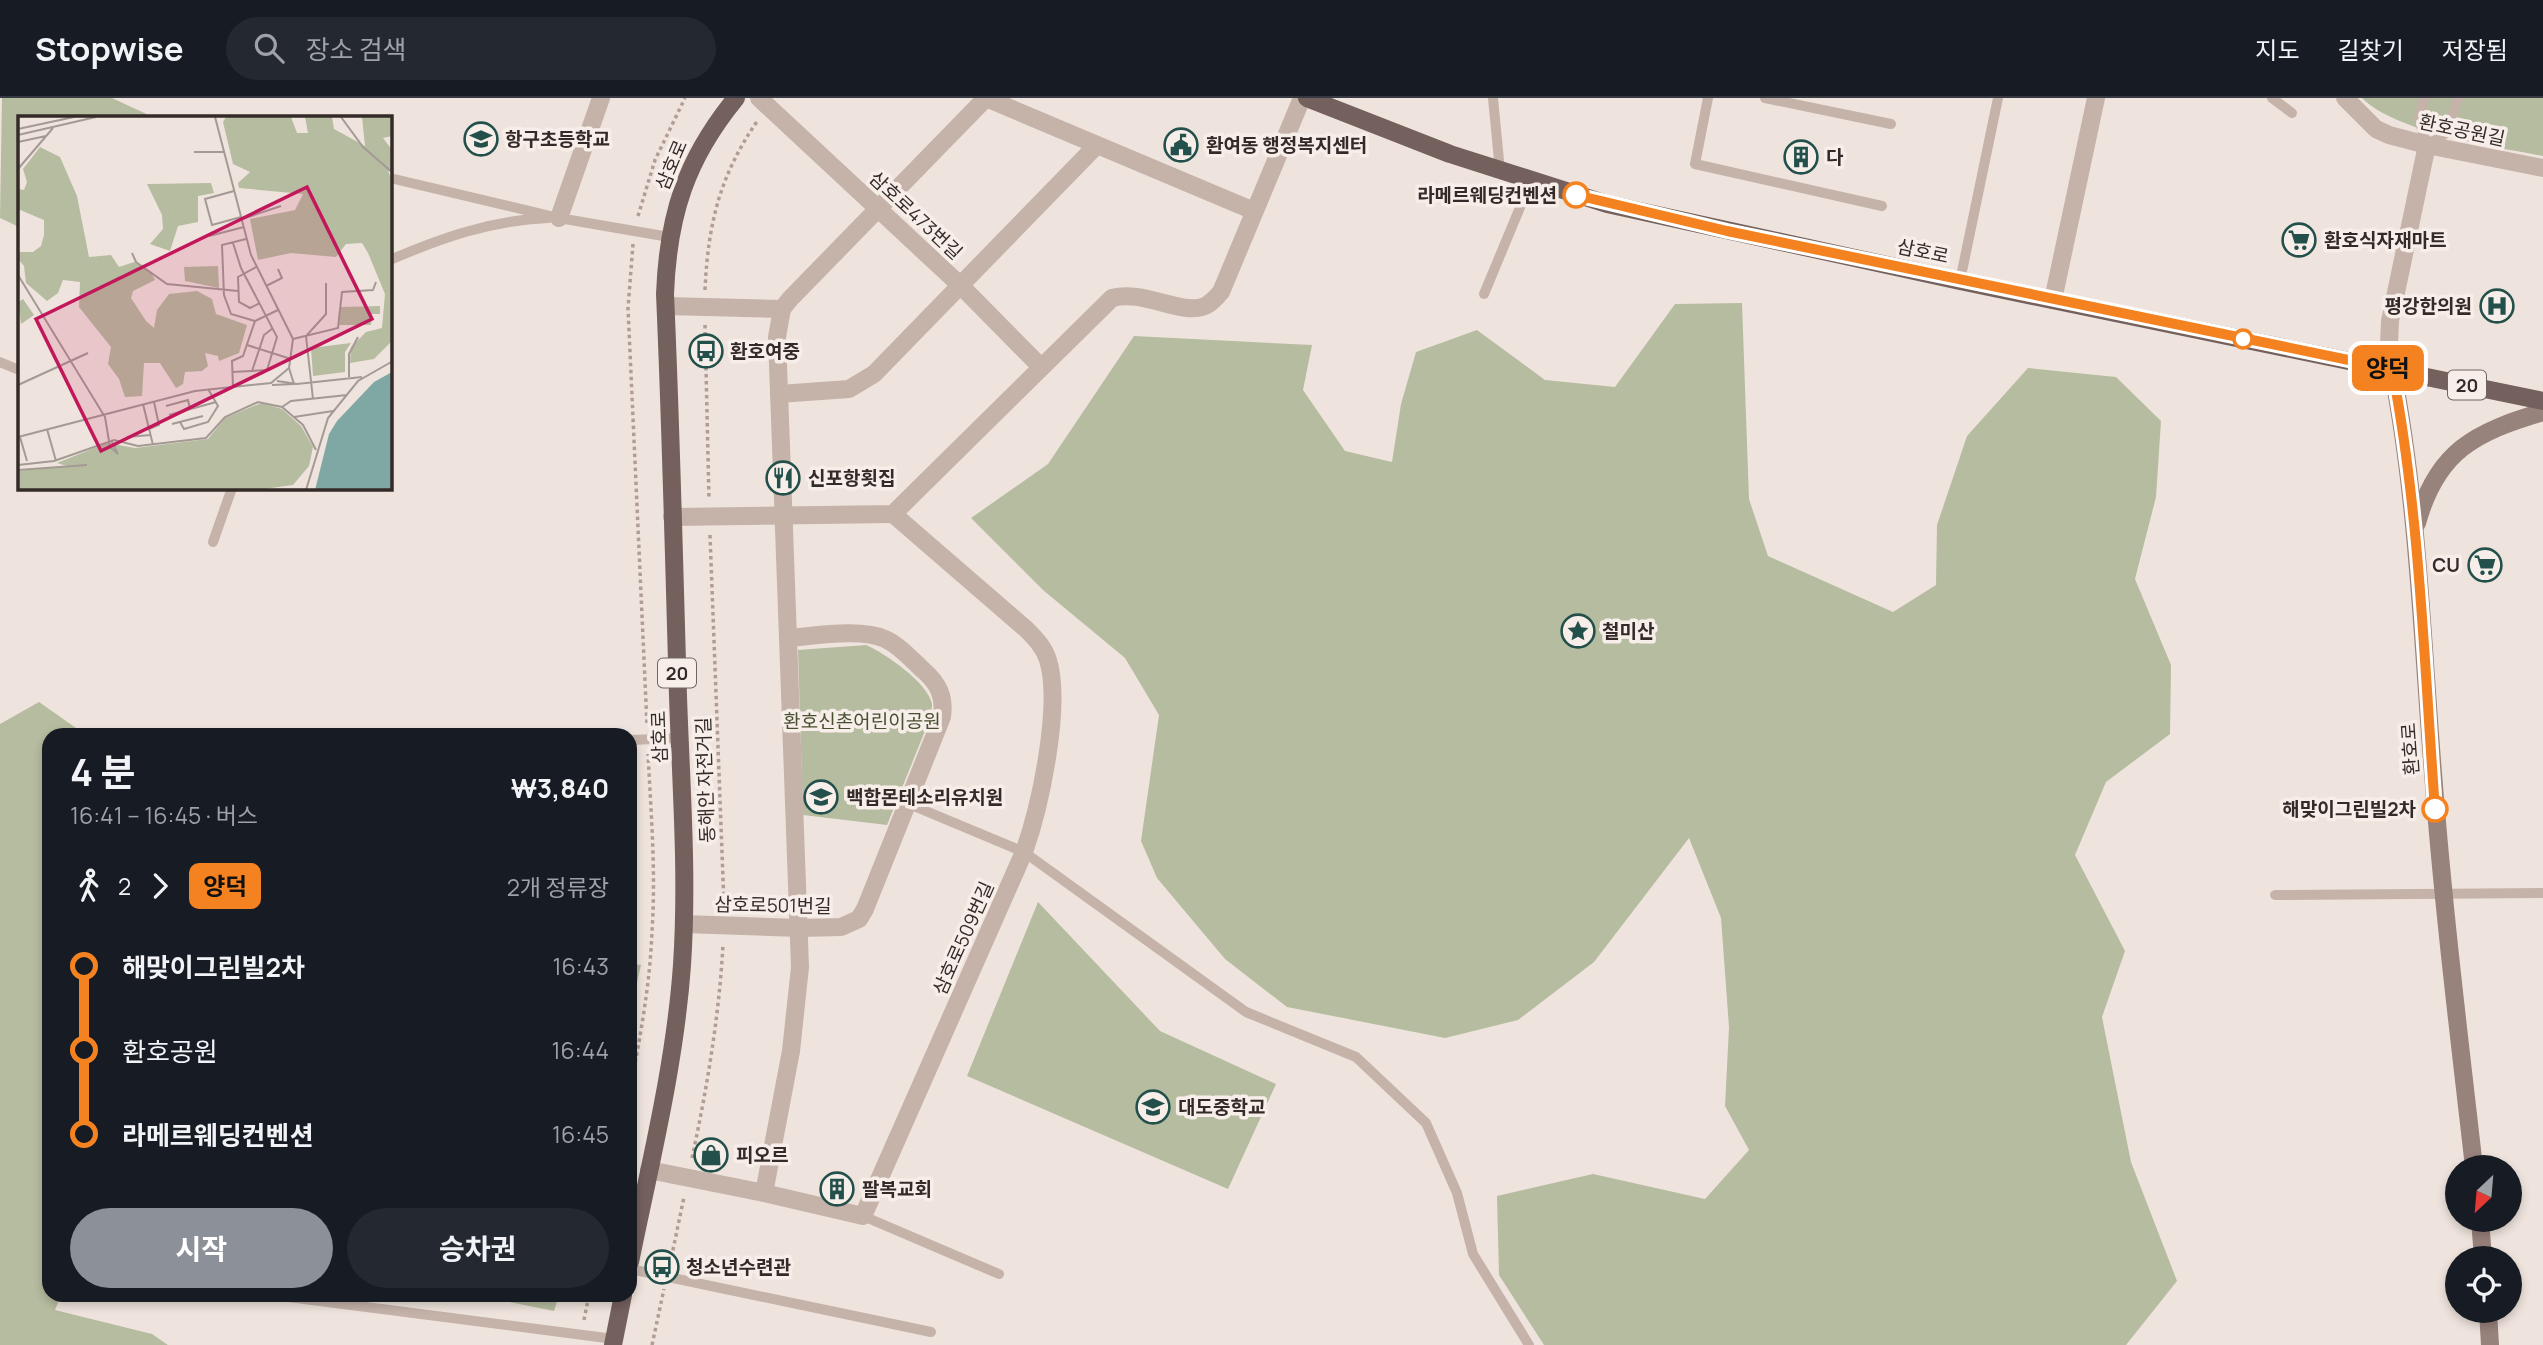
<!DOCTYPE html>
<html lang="ko">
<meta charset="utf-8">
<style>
body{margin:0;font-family:Manrope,"Noto Sans KR",sans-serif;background:#242831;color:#f1f3f6;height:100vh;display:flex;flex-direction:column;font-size:26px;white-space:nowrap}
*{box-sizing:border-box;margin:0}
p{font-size:23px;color:#9ea1a6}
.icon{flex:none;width:38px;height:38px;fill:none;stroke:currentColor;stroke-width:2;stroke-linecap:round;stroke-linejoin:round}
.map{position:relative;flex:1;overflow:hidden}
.side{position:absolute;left:42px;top:630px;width:595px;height:574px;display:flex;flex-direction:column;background:#171b24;border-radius:21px;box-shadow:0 4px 10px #0003}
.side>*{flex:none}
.badge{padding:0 14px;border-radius:10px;font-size:24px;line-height:46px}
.needle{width:46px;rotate:206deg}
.buttons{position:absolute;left:2445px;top:1057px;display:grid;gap:14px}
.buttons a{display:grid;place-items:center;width:77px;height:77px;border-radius:50%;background:#171b24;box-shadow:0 4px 10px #0003;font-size:35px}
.map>.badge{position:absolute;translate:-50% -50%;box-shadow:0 0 0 4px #fff}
.legs{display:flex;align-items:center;gap:10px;height:77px;padding:0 28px;font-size:23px}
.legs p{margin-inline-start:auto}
.overview{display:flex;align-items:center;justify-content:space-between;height:119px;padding:0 28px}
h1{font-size:38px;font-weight:700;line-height:52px}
.button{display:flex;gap:14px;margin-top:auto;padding:14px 28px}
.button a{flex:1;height:80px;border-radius:42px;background:#8c9099;color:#fff;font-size:28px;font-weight:700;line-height:80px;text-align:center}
.button a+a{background:#242831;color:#f1f3f6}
ul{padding:0 28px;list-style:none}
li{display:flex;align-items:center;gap:24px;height:84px;font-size:26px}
li i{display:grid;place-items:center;width:10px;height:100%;margin:0 9px;background:currentColor}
li i::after{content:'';width:18px;height:18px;margin:-9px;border:5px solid;border-radius:50%;background:#171b24}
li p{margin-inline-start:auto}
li:first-child i{background:linear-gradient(#0000 50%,currentColor 0)}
li:last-child i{background:linear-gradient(currentColor 50%,#0000 0)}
header{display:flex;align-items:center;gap:42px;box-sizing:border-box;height:98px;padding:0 35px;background:#171b24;border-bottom:2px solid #363941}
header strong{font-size:33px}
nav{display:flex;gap:38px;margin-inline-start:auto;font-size:24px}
.search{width:490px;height:63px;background:#242831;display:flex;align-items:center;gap:18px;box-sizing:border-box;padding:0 24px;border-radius:38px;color:#9ea1a6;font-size:26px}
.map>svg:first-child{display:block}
</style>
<header>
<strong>Stopwise</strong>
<div class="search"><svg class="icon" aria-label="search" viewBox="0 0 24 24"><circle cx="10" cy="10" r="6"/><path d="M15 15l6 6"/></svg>장소 검색</div>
<nav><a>지도</a><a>길찾기</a><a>저장됨</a></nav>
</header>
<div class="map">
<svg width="2543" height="1247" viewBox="0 0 2543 1247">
<rect width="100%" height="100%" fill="#efe4dd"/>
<g fill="#b6bc9f">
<polygon points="2,0 112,0 153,19 19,19 19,129 0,120"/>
<path d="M2362,0H2543V58C2496,49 2395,34 2362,0Z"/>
<polygon points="1742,205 1749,401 1768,458 1893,514 1936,487 1937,427 1967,338 2028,270 2116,279 2161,323 2156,399 2135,481 2171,567 2170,636 2106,684 2075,757 2125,853 2102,919 2131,1064 2177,1183 2126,1247 1544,1247 1499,1177 1497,1098 1593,1076 1705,1101 1749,1052 1725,1008 1729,929 1721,820 1689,740 1594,864 1518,922 1445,940 1287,909 1225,861 1157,780 1141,743 1159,617 1125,560 1043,492 971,420 1048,366 1134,238 1312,247 1303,292 1345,353 1392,364 1401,306 1416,254 1477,232 1545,282 1615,289 1675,206"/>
<path d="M866,547C885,555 928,585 932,606C932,610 931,614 931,618L887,727L803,717L798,552Z"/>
<polygon points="39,604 86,637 49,637 49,1197 61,1197 55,1212 152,1236 168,1247 0,1247 0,626"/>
<polygon points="1038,804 1160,933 1276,986 1228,1091 967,978"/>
<polygon points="630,866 641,867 630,916"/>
<polygon points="475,1197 559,1197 554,1213"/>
</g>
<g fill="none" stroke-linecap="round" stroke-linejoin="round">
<g stroke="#b19d95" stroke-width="3.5" stroke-dasharray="3.5 3.5" stroke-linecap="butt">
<polyline points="638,118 655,62 685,0"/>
<polyline points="633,146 628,210 647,627"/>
<path d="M705,192C708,125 720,77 758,22"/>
<polyline points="705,227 709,402"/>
<polyline points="710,437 724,807"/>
<path d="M630,992C640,940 650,887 652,833C656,774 651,715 648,656"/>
<path d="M692,1060C707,990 719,919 723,847"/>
<polyline points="670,1166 684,1099"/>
<polyline points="584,1222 589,1197"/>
<polyline points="652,1247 664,1191"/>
</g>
<g stroke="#c5b3aa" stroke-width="10">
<polyline points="1493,0 1500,73"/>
<polyline points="1708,0 1695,66 1882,108"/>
<polyline points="1765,0 1891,26"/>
<polyline points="2272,0 2292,15"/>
<polyline points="2424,0 2419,21 2427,47 2448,34 2458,0"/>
<polyline points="390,80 559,120 669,139"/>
<path d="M390,162C441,140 492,122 548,120"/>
<polyline points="1960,183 1998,0"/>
<polyline points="1484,196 1531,83"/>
<polyline points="0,264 19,272"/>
<polyline points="213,444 232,390"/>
<polyline points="630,642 679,640"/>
<polyline points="909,706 1024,754 1246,914 1356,959 1426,1025 1457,1095 1473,1156 1529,1247"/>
<polyline points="2275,797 2543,795"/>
<polyline points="863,1118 999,1176"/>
<polyline points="630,1171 931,1234"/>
<polyline points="273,1197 614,1241"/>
</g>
<g stroke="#c5b3aa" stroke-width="18">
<polyline points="759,0 960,187 1041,269"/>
<polyline points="2345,0 2376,31 2389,37 2427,47 2543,70"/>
<polyline points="559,120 601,0"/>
<polyline points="2053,202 2096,0"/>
<polyline points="666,208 782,211"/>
<polyline points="2392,271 2389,246 2390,223 2427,47"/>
<polyline points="779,296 849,291 874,276 1096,48"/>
<path d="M672,419L893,416L1112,200C1143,191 1181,218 1205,208C1212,205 1216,199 1221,194L1302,0"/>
<path d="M684,826L800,830L841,829L859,821L865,811L942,619C945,598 938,585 923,572C911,561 899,547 885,541C862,530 814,538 788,540"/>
<path d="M649,1072L764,1095L863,1118L1024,754C1040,709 1062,608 1048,562C1044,549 1035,540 1026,531L893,416"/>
<polyline points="764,1095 791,953 800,869 777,239 782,211 790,201 986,0 1254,113"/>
</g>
<g stroke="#98827c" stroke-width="18">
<path d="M2392,271C2418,403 2422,541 2433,675C2443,807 2459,938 2474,1069"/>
<path d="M2417,425C2437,353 2475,334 2543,314"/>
<polyline points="2480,1122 2483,1160"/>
<polyline points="2488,1213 2490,1247"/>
</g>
<g stroke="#74605c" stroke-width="18">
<polyline points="1307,0 1450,56 1607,106 1960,183 2543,303"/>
<path d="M630,1164C650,1066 675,967 682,867C688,777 681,688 678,598C674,464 671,330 665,196C668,117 686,61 736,0"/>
<polyline points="613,1247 623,1197"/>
</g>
</g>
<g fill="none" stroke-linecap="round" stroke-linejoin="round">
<defs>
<path id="line-1" d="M1576,97L1727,133L2392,271C2420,415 2424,565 2435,711"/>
</defs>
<use href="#line-1" stroke="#fff" stroke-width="16"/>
<use href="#line-1" stroke="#f58220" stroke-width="10"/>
</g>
<defs>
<symbol id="school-ring" viewBox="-11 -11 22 22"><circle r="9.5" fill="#f7eee9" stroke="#24504c" stroke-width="1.5"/><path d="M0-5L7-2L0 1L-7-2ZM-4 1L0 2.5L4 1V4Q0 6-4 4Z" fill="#24504c"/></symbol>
<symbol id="civic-ring" viewBox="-11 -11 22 22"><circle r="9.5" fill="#f7eee9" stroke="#24504c" stroke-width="1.5"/><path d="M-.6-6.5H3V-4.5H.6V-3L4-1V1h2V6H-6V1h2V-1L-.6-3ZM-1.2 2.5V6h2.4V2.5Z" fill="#24504c"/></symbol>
<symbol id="building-ring" viewBox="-11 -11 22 22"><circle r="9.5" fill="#f7eee9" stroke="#24504c" stroke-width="1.5"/><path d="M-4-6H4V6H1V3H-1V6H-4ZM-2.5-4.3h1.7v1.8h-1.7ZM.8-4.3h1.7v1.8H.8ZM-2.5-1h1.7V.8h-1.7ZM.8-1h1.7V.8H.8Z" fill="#24504c"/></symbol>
<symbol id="supermarket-ring" viewBox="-11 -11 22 22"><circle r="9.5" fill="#f7eee9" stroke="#24504c" stroke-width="1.5"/><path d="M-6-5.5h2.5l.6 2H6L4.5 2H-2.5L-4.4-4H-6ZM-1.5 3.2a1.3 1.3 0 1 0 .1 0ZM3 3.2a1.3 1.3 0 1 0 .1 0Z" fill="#24504c"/></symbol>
<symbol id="hospital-ring" viewBox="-11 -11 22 22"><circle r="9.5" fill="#f7eee9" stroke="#24504c" stroke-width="1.5"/><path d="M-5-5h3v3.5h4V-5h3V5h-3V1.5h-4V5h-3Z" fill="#24504c"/></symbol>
<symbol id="bus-ring" viewBox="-11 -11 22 22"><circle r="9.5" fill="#f7eee9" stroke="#24504c" stroke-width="1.5"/><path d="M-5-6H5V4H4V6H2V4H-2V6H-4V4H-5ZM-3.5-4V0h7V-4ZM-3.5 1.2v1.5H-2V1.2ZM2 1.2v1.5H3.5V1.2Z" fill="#24504c"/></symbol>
<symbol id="restaurant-ring" viewBox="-11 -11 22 22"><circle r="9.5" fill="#f7eee9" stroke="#24504c" stroke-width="1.5"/><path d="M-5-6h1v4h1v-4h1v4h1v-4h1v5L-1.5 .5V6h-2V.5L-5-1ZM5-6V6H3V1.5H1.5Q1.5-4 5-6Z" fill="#24504c"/></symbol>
<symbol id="sight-ring" viewBox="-11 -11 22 22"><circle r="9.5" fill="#f7eee9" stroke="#24504c" stroke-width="1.5"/><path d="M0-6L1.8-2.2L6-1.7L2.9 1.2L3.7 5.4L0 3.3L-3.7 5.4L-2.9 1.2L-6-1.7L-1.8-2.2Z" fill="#24504c"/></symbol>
<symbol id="shop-ring" viewBox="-11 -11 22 22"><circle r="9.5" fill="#f7eee9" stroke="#24504c" stroke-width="1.5"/><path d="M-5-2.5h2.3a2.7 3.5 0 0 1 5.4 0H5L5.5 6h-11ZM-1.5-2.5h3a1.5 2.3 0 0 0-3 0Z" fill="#24504c"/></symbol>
</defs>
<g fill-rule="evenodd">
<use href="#school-ring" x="462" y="22" width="38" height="38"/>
<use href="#civic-ring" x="1162" y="28" width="38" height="38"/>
<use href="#building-ring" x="1782" y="40" width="38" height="38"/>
<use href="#supermarket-ring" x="2280" y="123" width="38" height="38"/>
<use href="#hospital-ring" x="2478" y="189" width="38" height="38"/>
<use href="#bus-ring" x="687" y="234" width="38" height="38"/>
<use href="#restaurant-ring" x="764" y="361" width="38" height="38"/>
<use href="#supermarket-ring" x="2466" y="448" width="38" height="38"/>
<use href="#sight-ring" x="1559" y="514" width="38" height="38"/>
<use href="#school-ring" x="802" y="680" width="38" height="38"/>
<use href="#school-ring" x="1134" y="990" width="38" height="38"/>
<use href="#shop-ring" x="692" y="1038" width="38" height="38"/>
<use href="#building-ring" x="818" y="1072" width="38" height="38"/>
<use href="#bus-ring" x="643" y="1150" width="38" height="38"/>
</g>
<g fill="#fff" stroke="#f58220" stroke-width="3.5">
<circle cx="1576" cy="97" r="12"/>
<circle cx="2243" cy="241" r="9"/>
<circle cx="2435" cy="711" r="12"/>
</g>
<g text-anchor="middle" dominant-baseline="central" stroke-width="7" stroke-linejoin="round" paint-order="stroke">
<g fill="#f7eee9" stroke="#6e6663" stroke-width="2">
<rect x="2448" y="272.5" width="38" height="29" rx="5"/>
<rect x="658" y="560.5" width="38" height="29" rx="5"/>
</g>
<g font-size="18" font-weight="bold" fill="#342b29">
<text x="2467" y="287">20</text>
<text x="677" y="575">20</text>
</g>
<g font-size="19" fill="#342b29" stroke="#f7eee9">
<text transform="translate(2462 32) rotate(12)">환호공원길</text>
<text transform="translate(671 67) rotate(-67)">삼호로</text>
<text transform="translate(916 117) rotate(43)">삼호로473번길</text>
<text transform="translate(1923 153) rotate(12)">삼호로</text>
<text transform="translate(659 639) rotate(-92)">삼호로</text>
<text transform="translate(2410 651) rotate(-94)">환호로</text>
<text transform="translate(705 682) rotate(-92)">동해안 자전거길</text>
<text transform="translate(773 807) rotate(1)">삼호로501번길</text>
<text transform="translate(963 840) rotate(-66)">삼호로509번길</text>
</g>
<g font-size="19" font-weight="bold" fill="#342b29" stroke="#f7eee9" text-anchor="start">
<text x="505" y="41">항구초등학교</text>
<text x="1206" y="47">환여동 행정복지센터</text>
<text x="1826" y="59">다</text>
<text x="2324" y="142">환호식자재마트</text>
<text x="2472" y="208" text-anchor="end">평강한의원</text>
<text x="730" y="253">환호여중</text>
<text x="808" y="380">신포항횟집</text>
<text x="2460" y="467" text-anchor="end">CU</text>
<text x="1602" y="533">철미산</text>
<text x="846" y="699">백합몬테소리유치원</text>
<text x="1178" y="1009">대도중학교</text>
<text x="736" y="1057">피오르</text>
<text x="862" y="1091">팔복교회</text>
<text x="686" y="1169">청소년수련관</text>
</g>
<g font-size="19" font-weight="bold" fill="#342b29" stroke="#f7eee9" text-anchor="end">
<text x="1557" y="97">라메르웨딩컨벤션</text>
<text x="2416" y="711">해맞이그린빌2차</text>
</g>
<g font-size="19" fill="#484f30" stroke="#f7eee9">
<text x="862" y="623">환호신촌어린이공원</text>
</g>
</g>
<g transform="translate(18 18)">
<rect width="374" height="374" fill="#efe4dd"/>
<path d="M208,1H273L279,17H290L287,1H314L316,13L347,30L344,1H374V20L365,22L375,35L374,56L370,55L375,66L374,225L356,243L332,247L333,231L348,216L364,212L367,178L350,137L344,127L328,128L318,141L273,137L240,144L232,103L277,94L285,78L221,72L220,67L232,56L215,48L205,6ZM22,31L42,41L59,80L71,141L93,139L101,151L116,146L133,156L137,164L115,175L113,182L128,205L136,212L139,194L151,178L179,175L194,183L198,198L229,209L221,237L201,245L200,240L187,237L190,250L184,255L167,256L165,268L158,272L142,247H126L124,280L107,281L101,263L90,248L93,231L61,191L62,166L45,164L40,177L29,185L8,167L6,150L0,143L2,136H15L23,130L26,119V104L0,93V73L6,74L9,66L5,53ZM193,67L196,77L180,80V106L160,110L152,135L132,128L145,113L144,99L129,68ZM200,150L201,172L167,165L166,151ZM5,183L16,199L3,208L0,186ZM362,190V198H354L353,209H321L323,191ZM333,227L327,236V256L295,260L293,232ZM243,287L264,293L283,310L295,331L291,350L275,369L239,374H0V355L49,350L39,347L89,327L117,332L190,323L207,302Z" fill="#b6bc9f"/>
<path d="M374,256V374H297L311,318L319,305L356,266Z" fill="#7fa8a4"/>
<path fill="none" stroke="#a49a95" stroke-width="2" d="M323,1L345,31L375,57M0,13L56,1M0,19L78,1M0,26L28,20M176,36H206M0,53L35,12M216,75L187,83L194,109L223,101M224,103L263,90M191,120L226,111M228,123L204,129L206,179L213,198L237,205M114,137L118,146L149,168L220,175M238,151L220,161L221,186L232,192L242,187M0,159L87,301L92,331L100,338L93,324M248,170L264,162L260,153M275,223L320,212L324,176L355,174L358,166M229,229L273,243M234,255L246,219L255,212M214,256L249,254L259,221L223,152L215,127M331,261V238L340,221M259,265L279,268L344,261M0,269L70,237M254,269L276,268L271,252M215,271L214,245L225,240L237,205L260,194M295,283L288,220L308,198V167M125,288L135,329M148,290L170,284L172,293M264,291L273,285L329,279M151,299L198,286M276,301L315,295M162,306L166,313L190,306L200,290L190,273M154,308L185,300M29,313L38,345M131,313L141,309L136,286M0,321L177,275L253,267L271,252L275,223L233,139L197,1M2,321L9,345M109,321L132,319M0,349L36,345L96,324L120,330L188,322L207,301L240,286L264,291L285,309L298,334M0,354L69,349M288,374L310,302L340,265L375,245"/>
<path fill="#c2185b" fill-opacity="0.15" stroke="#c2185b" stroke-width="3.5" d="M289,71L354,203L83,335L18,203Z"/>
<rect width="374" height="374" fill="none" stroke="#342b29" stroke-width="3.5"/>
</g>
</svg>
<div class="buttons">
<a><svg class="needle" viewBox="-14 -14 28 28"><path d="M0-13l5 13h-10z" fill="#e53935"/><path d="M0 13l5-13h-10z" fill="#9ea1a6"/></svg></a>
<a><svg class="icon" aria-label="locate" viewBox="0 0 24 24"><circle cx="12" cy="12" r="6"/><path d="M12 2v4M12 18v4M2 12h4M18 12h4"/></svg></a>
</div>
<b class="badge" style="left:2388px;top:270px;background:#f58220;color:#111">양덕</b>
<section class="side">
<div class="overview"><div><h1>4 분</h1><p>16:41 – 16:45 · 버스</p></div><b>₩3,840</b></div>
<div class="legs"><svg class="icon" aria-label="walk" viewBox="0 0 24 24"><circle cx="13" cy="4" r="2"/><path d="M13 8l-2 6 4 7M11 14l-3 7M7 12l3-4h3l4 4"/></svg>2<svg class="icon" aria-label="forward" viewBox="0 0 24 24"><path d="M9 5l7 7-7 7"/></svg><b class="badge" style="background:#f58220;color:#111">양덕</b><p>2개 정류장</p></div>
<ul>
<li><i style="color:#f58220"></i><b>해맞이그린빌2차</b><p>16:43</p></li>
<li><i style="color:#f58220"></i><span>환호공원</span><p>16:44</p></li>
<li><i style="color:#f58220"></i><b>라메르웨딩컨벤션</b><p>16:45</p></li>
</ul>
<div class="button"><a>시작</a><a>승차권</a></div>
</section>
</div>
